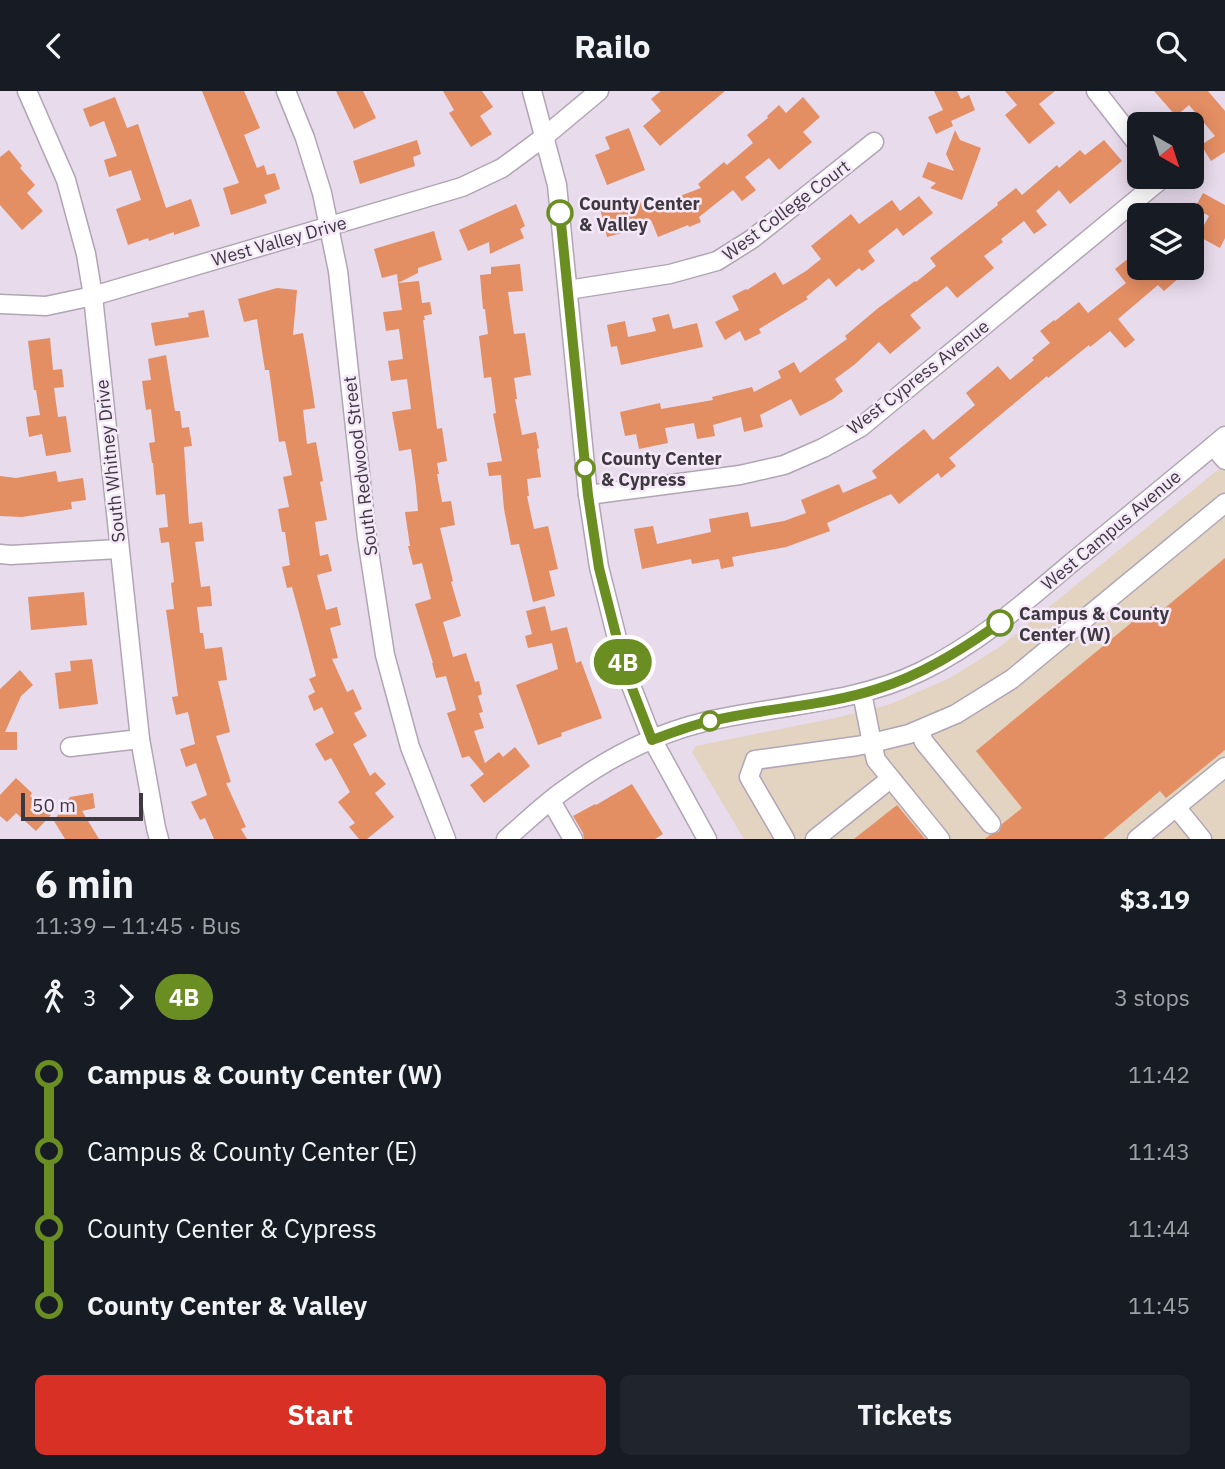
<!DOCTYPE html>
<meta charset="utf-8">
<style>
body{margin:0;font-family:"IBM Plex Sans",sans-serif;background:#20242c;color:#f1f3f6;height:100vh;display:flex;flex-direction:column;font-size:26px;white-space:nowrap}
*{box-sizing:border-box;margin:0}
p{font-size:23px;color:#9ea1a6}
.icon{flex:none;width:38px;height:38px;fill:none;stroke:currentColor;stroke-width:2;stroke-linecap:round;stroke-linejoin:round}
.map{position:relative;height:748px;overflow:hidden}
.side{display:flex;flex-direction:column;background:#171b24;flex:1}
.side>*{flex:none}
.badge{padding:0 14px;border-radius:23px;font-size:24px;line-height:46px}
.needle{width:46px;rotate:141deg}
.tools{position:absolute;left:1127px;top:21px;display:grid;gap:14px}
.tools a{display:grid;place-items:center;width:77px;height:77px;border-radius:10px;background:#171b24;box-shadow:0 4px 18px #0003;font-size:35px}
.scale{position:absolute;left:21px;bottom:18px;width:122px;box-sizing:border-box;padding-left:7px;border:4px solid #3e3940;border-top:0;font-size:19px;line-height:24px;white-space:nowrap;color:#3e3940;-webkit-text-stroke:5px #f5e8f9;paint-order:stroke}
.map>.badge{position:absolute;translate:-50% -50%;box-shadow:0 0 0 4px #fff}
.legs{display:flex;align-items:center;gap:10px;height:77px;padding:0 35px;font-size:23px}
.legs p{margin-inline-start:auto}
.overview{display:flex;align-items:center;justify-content:space-between;height:119px;padding:0 35px}
h1{font-size:38px;font-weight:700;line-height:52px}
.button{display:flex;gap:14px;margin-top:auto;padding:14px 35px}
.button a{flex:1;height:80px;border-radius:10px;background:#d93025;color:#fff;font-size:28px;font-weight:700;line-height:80px;text-align:center}
.button a+a{background:#20242c;color:#f1f3f6}
ul{padding:0 35px;list-style:none}
li{display:flex;align-items:center;gap:24px;height:77px;font-size:26px}
li i{display:grid;place-items:center;width:10px;height:100%;margin:0 9px;background:currentColor}
li i::after{content:'';width:18px;height:18px;margin:-9px;border:5px solid;border-radius:50%;background:#171b24}
li p{margin-inline-start:auto}
li:first-child i{background:linear-gradient(#0000 50%,currentColor 0)}
li:last-child i{background:linear-gradient(currentColor 50%,#0000 0)}
header{display:flex;justify-content:space-between;align-items:center;height:91px;padding:0 35px;background:#171b24;font-size:32px;font-weight:700}
.map>svg:first-child{display:block}
</style>
<header><svg class="icon" aria-label="back" viewBox="0 0 24 24"><path d="M15 5l-7 7 7 7"/></svg>Railo<svg class="icon" aria-label="search" viewBox="0 0 24 24"><circle cx="10" cy="10" r="6"/><path d="M15 15l6 6"/></svg></header>
<div class="map">
<svg width="1225" height="748" viewBox="0 0 1225 748">
<rect width="100%" height="100%" fill="#e8dbec"/>
<polygon fill="#e2d4c1" points="1225,373 1225,748 744,748 692,661 696,655 830,628 888,614 950,587 1001,555"/>
<g fill="#e48e64">
<polygon points="202,0 244,0 260,37 244,44 257,77 264,74 267,84 275,82 280,98 264,104 267,112 231,124 223,97 239,92"/>
<polygon points="336,0 363,0 376,27 354,38"/>
<polygon points="443,0 482,0 493,16 480,25 492,43 471,56 449,22 454,19"/>
<polygon points="661,0 725,0 660,55 643,35 661,20 651,8"/>
<polygon points="934,0 957,0 961,8 969,4 975,19 951,30 953,35 936,43 928,26 943,19"/>
<polygon points="1005,0 1055,0 1039,13 1055,32 1029,53 1005,24 1017,14"/>
<polygon points="1154,0 1208,0 1225,20 1225,61 1211,70 1201,54 1215,45 1189,14 1176,25"/>
<polygon points="115,6 127,37 138,33 166,117 191,108 200,135 174,144 174,141 149,150 148,147 128,154 116,118 141,109 131,79 109,86 104,69 117,65 104,30 90,36 83,18"/>
<polygon points="803,6 820,26 803,41 812,51 779,79 769,67 745,86 756,99 742,110 733,99 699,126 701,131 689,136 688,134 658,146 651,129 621,137 622,142 607,146 600,117 640,107 643,119 701,97 698,93 724,71 727,74 753,52 747,44 768,27 767,25 779,14 786,22"/>
<polygon points="629,37 645,79 607,94 595,64 610,58 605,46"/>
<polygon points="955,39 960,49 981,57 962,109 930,97 936,92 922,86 928,71 954,80 946,63"/>
<polygon points="417,49 421,63 413,66 415,75 360,93 353,70"/>
<polygon points="1104,49 1122,70 1070,113 1059,99 1036,120 1047,134 1034,143 1024,130 1001,148 1003,151 984,165 994,177 957,207 947,195 910,224 921,237 890,263 879,251 854,274 835,288 843,300 833,308 800,325 791,308 760,324 763,336 744,341 741,326 713,334 715,345 697,348 694,332 665,337 668,352 639,358 636,343 625,345 620,321 660,312 661,318 713,309 712,306 752,296 754,301 781,287 778,280 794,271 800,282 847,248 845,245 877,218 915,190 916,191 936,175 930,167 998,114 997,112 1016,97 1022,104 1057,74 1059,77 1080,59 1085,64"/>
<polygon points="9,59 22,75 20,77 35,94 27,102 43,120 22,139 0,114 0,66"/>
<polygon points="1203,102 1225,114 1225,147 1220,157 1198,145 1209,125 1195,117"/>
<polygon points="919,105 933,122 903,145 897,137 868,160 875,170 862,180 859,177 836,196 829,187 806,206 808,208 759,238 761,242 745,250 740,240 725,249 715,231 739,219 732,205 746,198 747,199 775,181 783,194 806,180 821,168 811,155 851,123 859,133 892,109 900,120"/>
<polygon points="516,113 525,135 520,138 524,147 490,163 489,151 468,160 459,139"/>
<polygon points="434,140 442,169 418,177 418,182 398,192 397,183 382,187 374,158"/>
<polygon points="1139,159 1139,177 1170,177 1179,187 1164,200 1158,194 1118,228 1135,249 1125,257 1110,240 1090,256 1089,254 1048,287 1047,285 949,367 956,375 941,387 938,382 899,413 891,403 827,432 830,440 786,456 732,466 734,475 721,478 719,468 692,473 691,468 642,478 634,438 653,435 657,453 711,441 709,428 748,421 751,436 784,430 806,422 801,409 839,393 843,402 877,387 872,380 924,338 933,349 975,314 966,302 998,275 1010,289 1034,269 1032,267 1050,252 1040,240 1054,229 1055,230 1079,211 1088,222 1126,192 1115,178"/>
<polygon points="520,173 523,200 508,201 514,243 525,242 531,284 514,287 517,308 515,308 522,344 536,341 539,357 537,358 541,386 527,388 529,405 527,405 534,438 548,435 558,478 549,480 555,505 533,511 519,453 511,454 504,418 501,384 489,385 487,372 502,370 493,323 496,322 491,286 484,287 479,245 488,243 485,218 483,218 480,184 491,183 491,176"/>
<polygon points="419,190 422,212 430,211 432,223 424,225 425,229 423,229 437,338 442,337 447,370 437,372 439,383 437,383 442,411 451,410 455,434 440,437 453,490 451,491 461,525 443,531 453,566 466,562 475,591 479,590 482,603 478,605 483,621 479,622 484,637 474,640 485,672 499,661 503,666 515,656 530,675 484,712 470,694 484,683 469,665 462,667 447,622 456,619 446,585 436,587 432,572 433,572 415,513 431,508 422,472 413,474 408,455 410,455 405,421 418,420 416,396 411,358 399,360 392,321 411,318 407,288 391,290 388,270 403,268 399,238 386,240 383,221 402,219 398,192"/>
<polygon points="277,197 297,199 293,244 303,242 312,296 315,317 303,319 307,353 316,351 323,390 320,391 327,429 315,431 320,465 328,463 332,480 317,484 326,519 337,516 341,534 330,537 338,567 332,568 347,601 353,598 362,618 354,622 367,645 353,653 370,685 375,681 386,693 375,702 394,726 367,748 359,748 349,736 355,732 338,711 350,701 331,667 325,670 315,653 334,642 322,616 314,620 308,605 315,601 309,588 316,585 292,496 287,497 282,476 290,474 285,441 282,441 278,418 289,416 283,386 292,384 285,350 279,351 269,279 265,279 257,228 244,231 238,208"/>
<polygon points="204,219 209,246 155,255 151,232 189,226 188,222"/>
<polygon points="669,223 673,238 697,232 703,256 621,274 617,255 611,256 607,234 625,230 628,246 656,240 652,227"/>
<polygon points="50,247 53,279 62,278 64,296 54,297 58,326 66,325 71,361 46,365 42,343 29,346 26,326 40,324 36,299 34,299 28,250"/>
<polygon points="166,264 175,320 180,320 182,337 189,336 192,355 184,356 189,433 202,431 204,450 195,451 201,496 210,495 212,515 197,516 200,542 203,542 205,558 222,556 227,589 218,590 230,641 216,645 231,691 226,692 246,736 241,738 247,748 214,748 205,727 200,729 191,711 207,704 196,672 186,676 180,658 195,653 188,621 176,624 172,606 178,605 166,519 174,518 171,492 174,491 169,451 161,452 159,437 168,436 165,403 156,404 153,372 152,372 149,352 155,351 151,318 146,319 142,290 151,289 148,268"/>
<polygon points="56,380 58,391 83,387 86,409 71,411 72,418 22,426 0,425 0,385 16,387"/>
<polygon points="1225,467 1225,659 1166,707 1160,700 1103,748 985,748 990,744 999,741 1002,733 1022,717 976,660 1154,513 1160,521"/>
<polygon points="84,501 87,534 31,539 28,506"/>
<polygon points="545,515 551,540 567,536 576,572 581,570 602,627 561,642 562,645 538,654 516,594 558,578 552,552 528,557 525,545 532,543 526,520"/>
<polygon points="92,568 98,613 59,618 55,582 71,580 70,570"/>
<polygon points="20,579 33,594 21,605 5,641 17,641 17,659 0,659 0,598"/>
<polygon points="16,687 32,702 30,705 51,724 36,740 16,722 7,731 0,725 0,704"/>
<polygon points="632,693 663,743 655,748 584,748 583,742 573,725 595,713 596,714"/>
<polygon points="93,702 95,717 82,720 99,748 65,748 54,730 70,706"/>
<polygon points="897,714 925,748 854,748"/>
</g>
<g fill="none" stroke-linecap="round" stroke-linejoin="round">
<defs>
<g id="minor">
<polyline points="27,0 66,89 86,163 93,205 140,648 156,737 159,748"/>
<polyline points="286,0 305,47 322,102 338,180 367,447 385,564 410,656 446,748"/>
<polyline points="532,0 557,94 588,404 599,476 625,579 652,648 707,748"/>
<polyline points="1096,0 1139,55"/>
<polyline points="568,199 670,183 717,170 752,148 874,51"/>
<polyline points="0,213 46,215 93,205 462,96 502,77 544,46 599,0"/>
<polyline points="1213,355 1225,369"/>
<polyline points="588,404 740,384 784,374 823,357 861,336 1164,86"/>
<polyline points="0,463 11,464 119,458"/>
<polyline points="862,602 872,652 909,643 956,623 1012,588 1225,412"/>
<polyline points="919,639 924,651 991,733"/>
<polyline points="70,656 140,648"/>
<polyline points="551,710 573,748"/>
<polyline points="1176,716 1202,748"/>
<path d="M506,748C526,731 545,712 567,697C608,667 655,643 704,631C776,614 853,613 920,581C976,554 1023,513 1070,473C1122,430 1174,388 1225,345"/>
<polyline points="785,748 749,686 755,669 857,655 872,652 876,669 940,748"/>
<polyline points="815,748 890,688"/>
<polyline points="1137,748 1225,676"/>
</g>
</defs>
<use href="#minor" stroke="#b1a5b5" stroke-width="21"/>
<use href="#minor" stroke="#fff" stroke-width="18"/>
</g>
<g fill="none" stroke-linecap="round" stroke-linejoin="round">
<defs>
<path id="line-1" d="M560,122L588,404L599,477L625,579L652,649C669,643 686,636 703,632C759,617 822,616 877,598C922,584 961,559 1000,532"/>
</defs>
<use href="#line-1" stroke="#fff" stroke-width="16"/>
<use href="#line-1" stroke="#6b8e23" stroke-width="10"/>
</g>
<g fill="#fff" stroke="#6b8e23" stroke-width="3.5">
<circle cx="560" cy="122" r="12"/>
<circle cx="585" cy="377" r="9"/>
<circle cx="1000" cy="532" r="12"/>
<circle cx="710" cy="630" r="9"/>
</g>
<g text-anchor="middle" dominant-baseline="central" stroke-width="5" stroke-linejoin="round" paint-order="stroke">
<g font-size="18" font-weight="bold" fill="#3e3940" stroke="#f5e8f9" text-anchor="start">
<text x="579" y="112">County Center<tspan x="579" dy="21">&amp; Valley</tspan></text>
<text x="601" y="367">County Center<tspan x="601" dy="21">&amp; Cypress</tspan></text>
<text x="1019" y="522">Campus &amp; County<tspan x="1019" dy="21">Center (W)</tspan></text>
</g>
<g font-size="18" fill="#3e3940" stroke="#f5e8f9">
<text transform="translate(786 119) rotate(-37)">West College Court</text>
<text transform="translate(279 150) rotate(-16)">West Valley Drive</text>
<text transform="translate(918 286) rotate(-38)">West Cypress Avenue</text>
<text transform="translate(110 370) rotate(-96)">South Whitney Drive</text>
<text transform="translate(360 375) rotate(-97)">South Redwood Street</text>
<text transform="translate(1111 439) rotate(-40)">West Campus Avenue</text>
</g>
</g>
</svg>
<div class="tools">
<a><svg class="needle" viewBox="-14 -14 28 28"><path d="M0-13l5 13h-10z" fill="#e53935"/><path d="M0 13l5-13h-10z" fill="#9ea1a6"/></svg></a>
<a><svg class="icon" aria-label="layers" viewBox="0 0 24 24"><path d="M12 4l9 5-9 5-9-5zM3 14l9 5 9-5"/></svg></a>
</div>
<div class="scale">50 m</div>
<b class="badge" style="left:623px;top:571px;background:#6b8e23;color:#fff">4B</b>
</div>
<section class="side">
<div class="overview"><div><h1>6 min</h1><p>11:39 – 11:45 · Bus</p></div><b>$3.19</b></div>
<div class="legs"><svg class="icon" aria-label="walk" viewBox="0 0 24 24"><circle cx="13" cy="4" r="2"/><path d="M13 8l-2 6 4 7M11 14l-3 7M7 12l3-4h3l4 4"/></svg>3<svg class="icon" aria-label="forward" viewBox="0 0 24 24"><path d="M9 5l7 7-7 7"/></svg><b class="badge" style="background:#6b8e23;color:#fff">4B</b><p>3 stops</p></div>
<ul>
<li><i style="color:#6b8e23"></i><b>Campus &amp; County Center (W)</b><p>11:42</p></li>
<li><i style="color:#6b8e23"></i><span>Campus &amp; County Center (E)</span><p>11:43</p></li>
<li><i style="color:#6b8e23"></i><span>County Center &amp; Cypress</span><p>11:44</p></li>
<li><i style="color:#6b8e23"></i><b>County Center &amp; Valley</b><p>11:45</p></li>
</ul>
<div class="button"><a>Start</a><a>Tickets</a></div>
</section>
